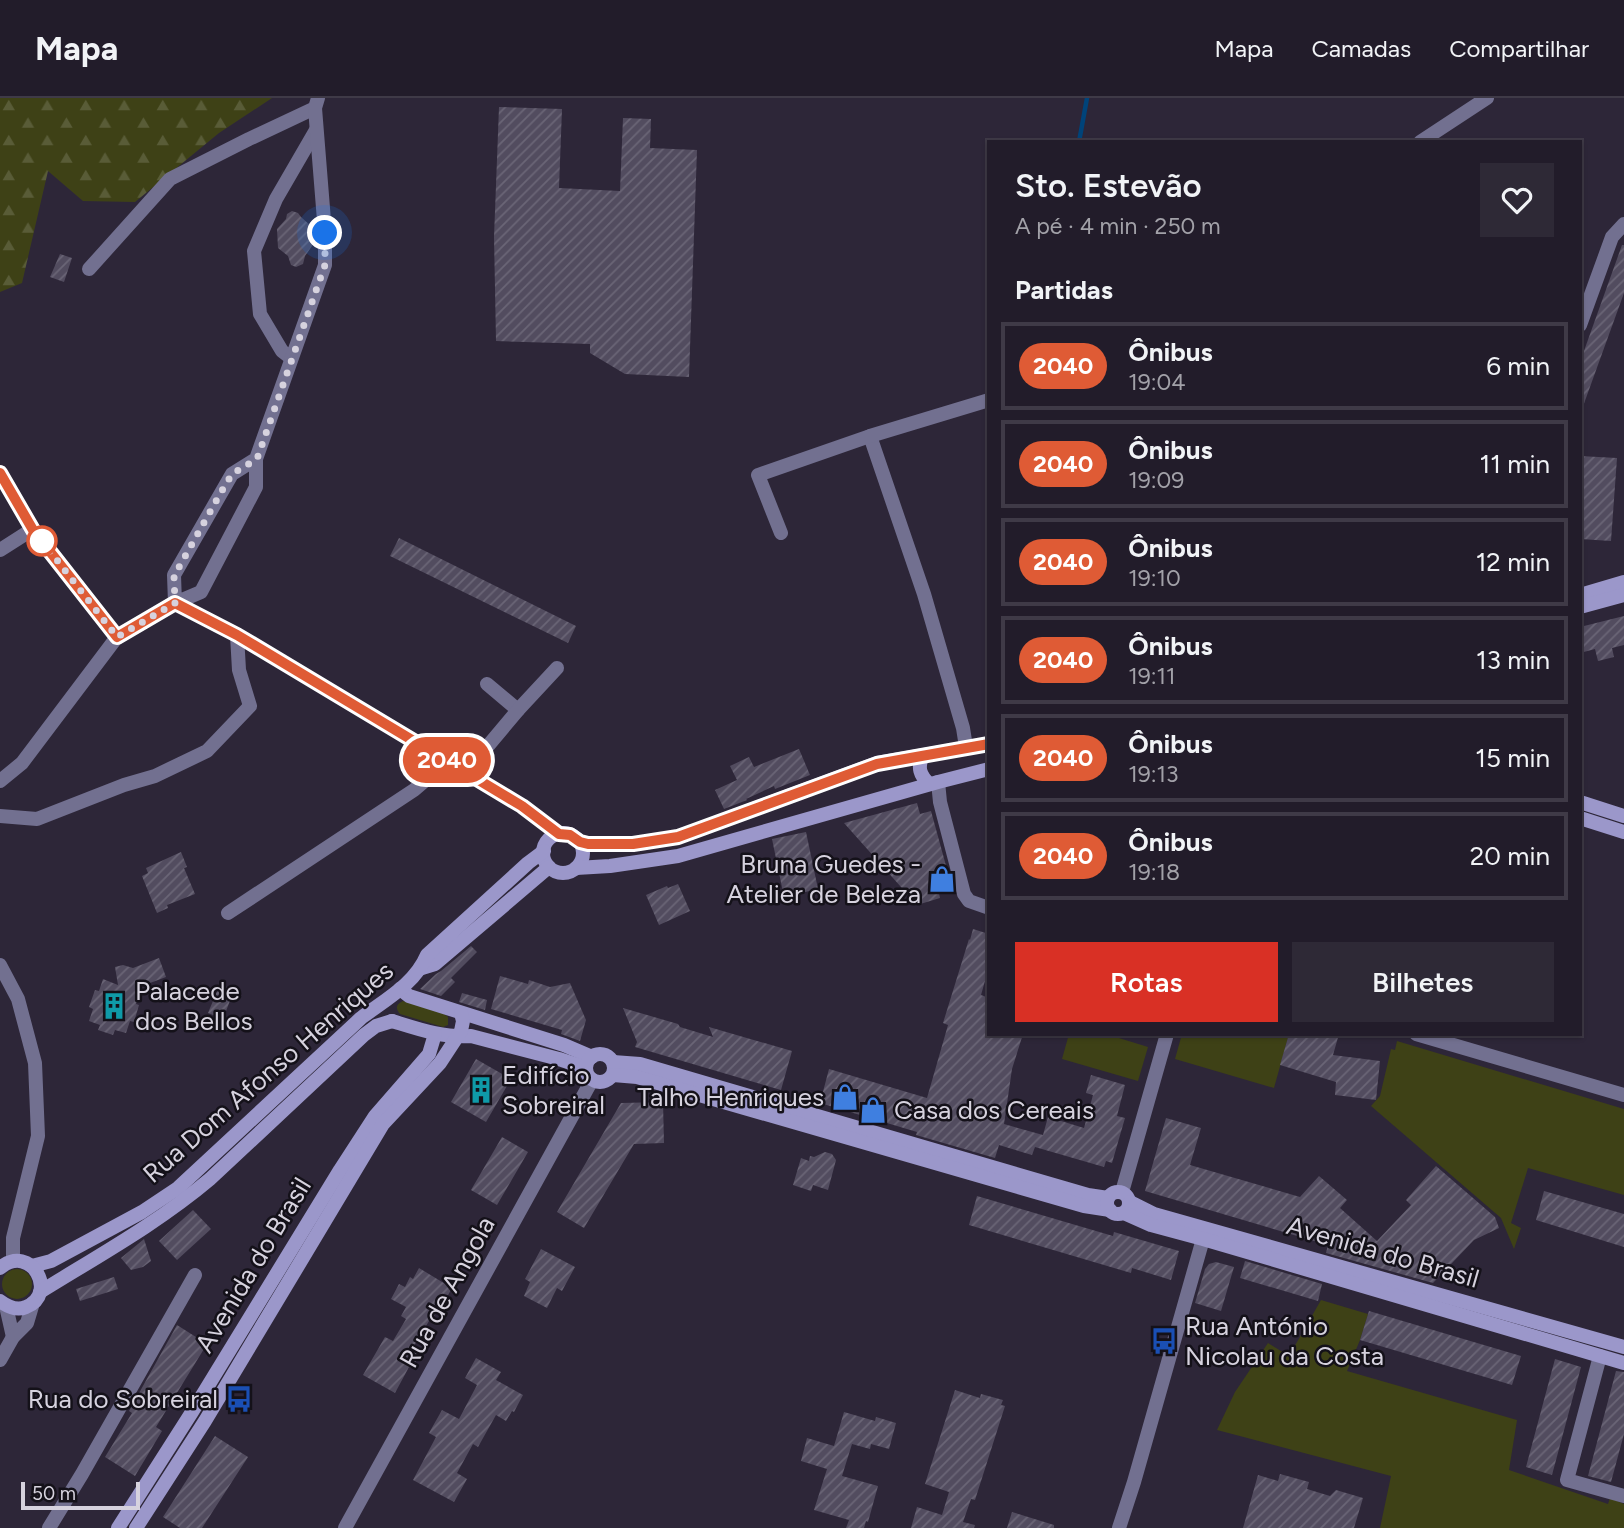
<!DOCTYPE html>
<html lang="pt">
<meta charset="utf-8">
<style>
body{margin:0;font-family:Figtree,sans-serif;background:#2e2936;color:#f1f3f6;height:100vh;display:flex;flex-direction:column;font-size:26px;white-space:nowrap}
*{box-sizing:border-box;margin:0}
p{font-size:23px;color:#a2a1a8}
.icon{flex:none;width:38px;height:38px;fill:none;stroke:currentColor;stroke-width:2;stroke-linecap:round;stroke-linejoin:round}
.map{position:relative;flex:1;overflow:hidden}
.panel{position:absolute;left:987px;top:42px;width:595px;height:896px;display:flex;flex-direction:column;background:#221c2a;border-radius:0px;box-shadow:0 2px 5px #0004,0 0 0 2px #3f3a47}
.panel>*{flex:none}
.badge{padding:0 14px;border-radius:23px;font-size:24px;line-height:46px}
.scale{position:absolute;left:21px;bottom:18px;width:119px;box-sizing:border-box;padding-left:7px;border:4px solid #d6d2de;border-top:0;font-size:19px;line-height:24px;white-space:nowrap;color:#d6d2de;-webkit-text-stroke:5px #141119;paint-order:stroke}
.you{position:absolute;width:35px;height:35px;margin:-18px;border:5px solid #fff;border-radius:50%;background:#1a73e8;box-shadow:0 0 0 10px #1a73e833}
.map>.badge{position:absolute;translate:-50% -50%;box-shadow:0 0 0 4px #fff}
h2{padding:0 28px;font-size:26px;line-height:63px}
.round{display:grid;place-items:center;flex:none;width:74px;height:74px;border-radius:0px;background:#2e2936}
.headline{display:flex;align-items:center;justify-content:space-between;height:119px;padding:0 28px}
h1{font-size:33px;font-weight:600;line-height:52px}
.cta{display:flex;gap:14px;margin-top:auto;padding:14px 28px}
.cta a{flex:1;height:80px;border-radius:0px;background:#d93025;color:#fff;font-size:28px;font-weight:600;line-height:80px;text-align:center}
.cta a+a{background:#2e2936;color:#f1f3f6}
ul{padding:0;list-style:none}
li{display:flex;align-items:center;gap:21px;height:88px;margin:0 14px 10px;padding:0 14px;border:4px solid #3f3a47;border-radius:0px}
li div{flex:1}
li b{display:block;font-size:26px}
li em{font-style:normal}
li .badge{min-width:77px;font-weight:700;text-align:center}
header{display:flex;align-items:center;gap:42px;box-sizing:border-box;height:98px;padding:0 35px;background:#221c2a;border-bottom:2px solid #3f3a47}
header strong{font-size:33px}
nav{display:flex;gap:38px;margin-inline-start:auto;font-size:24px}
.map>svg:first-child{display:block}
</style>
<header>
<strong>Mapa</strong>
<nav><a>Mapa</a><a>Camadas</a><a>Compartilhar</a></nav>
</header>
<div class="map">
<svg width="1624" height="1430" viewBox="0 0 1624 1430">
<defs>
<pattern id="forest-firs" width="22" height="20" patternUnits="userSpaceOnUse" patternTransform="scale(1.75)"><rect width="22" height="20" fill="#3e4116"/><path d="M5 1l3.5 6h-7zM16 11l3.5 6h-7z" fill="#595c37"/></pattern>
<pattern id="building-hatch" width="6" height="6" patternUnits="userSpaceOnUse" patternTransform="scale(1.75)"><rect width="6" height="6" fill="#524c5f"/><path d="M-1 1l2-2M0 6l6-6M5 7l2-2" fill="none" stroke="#6a6576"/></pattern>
</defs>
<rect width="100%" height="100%" fill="#2d2638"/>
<g fill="#3e4116">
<path d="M403,903L444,916L448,919V927L443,929L400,916C395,910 396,906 403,903Z"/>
<polygon points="1069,936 1106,936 1148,949 1138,983 1062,961"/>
<polygon points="1182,936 1289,936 1274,990 1175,961"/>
<polygon points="1397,943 1624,1011 1624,1097 1528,1070 1511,1125 1521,1130 1514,1151 1501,1120 1371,1008 1380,998 1391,951 1395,952"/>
<circle cx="17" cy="1186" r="15"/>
<polygon points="1321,1202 1368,1216 1360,1242 1347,1273 1517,1322 1509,1372 1608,1406 1610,1400 1624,1406 1624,1430 1380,1430 1391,1378 1217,1332 1235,1294 1268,1245 1289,1258"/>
</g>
<polygon fill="url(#forest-firs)" points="0,0 272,0 219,35 135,104 83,103 48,73 22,185 0,194"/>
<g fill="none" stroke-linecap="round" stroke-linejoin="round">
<polyline stroke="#004379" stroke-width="4.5" points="1079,44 1087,0"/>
</g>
<g fill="url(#building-hatch)">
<polygon points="499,9 562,11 559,90 620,93 623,20 651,21 650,50 697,52 689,279 625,276 590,255 590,246 496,243 494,139"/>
<polygon points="292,113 298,115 301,119 311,128 312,148 305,158 303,166 296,169 291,167 288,158 278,150 277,131 286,121 287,116"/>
<polygon points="1622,147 1624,147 1624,195 1582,311 1580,311 1580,264"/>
<polygon points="60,156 72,160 64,184 50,179"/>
<polygon points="1580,358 1617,360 1611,443 1580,441"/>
<polygon points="399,440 576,528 568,545 390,458"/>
<polygon points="1624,518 1624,547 1612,550 1614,559 1598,563 1595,551 1580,555 1580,529"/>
<polygon points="799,651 810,677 775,691 774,688 746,701 747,702 724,711 715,692 737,682 730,668 749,659 754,669"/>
<polygon points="917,705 920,716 931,713 951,786 938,790 940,800 917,807 844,725"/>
<polygon points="806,734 818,791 784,799 772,741"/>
<polygon points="181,754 187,769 184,770 195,796 167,807 168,810 157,815 142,778 148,775 146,770"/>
<polygon points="678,786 690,813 659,827 646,797 667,788 668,790"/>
<polygon points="973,831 989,836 989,869 981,897 989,900 989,936 1023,936 1012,971 1004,1026 1043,1037 1048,1019 1084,1030 1093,997 1086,995 1091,977 1125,987 1117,1018 1125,1020 1112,1065 1106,1063 1104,1069 1035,1049 1032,1057 999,1047 995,1060 916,1037 917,1034 820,1005 829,971 927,1000 948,927 943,925 969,841 970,842"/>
<polygon points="471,848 477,854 451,880 455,884 441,898 420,891 436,876 441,873"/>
<polygon points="159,860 166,879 142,888 136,906 139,907 134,924 130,923 126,935 115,932 113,937 98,932 100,927 89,923 93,911 89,909 95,892 99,893 103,881 118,887 115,869 123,867 133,870"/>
<polygon points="500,878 528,886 529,882 550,889 570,885 586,922 580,943 561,936 562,932 491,911"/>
<polygon points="220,886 234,892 223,921 208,915"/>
<polygon points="462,895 487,902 485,912 459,904"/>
<polygon points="623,910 678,926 680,929 713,939 709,929 792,953 781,992 635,949 637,944"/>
<polygon points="1289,936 1339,936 1333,957 1380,963 1376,1002 1335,997 1336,984 1280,967"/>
<polygon points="476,961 511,981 486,1024 451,1004"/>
<polygon points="663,1004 664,1045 634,1046 584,1130 557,1114 621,1005"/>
<polygon points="1166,1020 1201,1030 1190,1067 1300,1099 1319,1078 1347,1102 1340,1110 1377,1143 1411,1107 1406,1102 1436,1068 1495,1119 1499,1130 1474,1142 1433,1185 1326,1155 1328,1147 1145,1093"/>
<polygon points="502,1039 528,1054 497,1107 471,1092"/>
<polygon points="825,1054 832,1056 836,1062 828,1092 813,1087 811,1093 793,1087 801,1060 809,1063 810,1058 814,1059"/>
<polygon points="1544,1093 1624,1116 1624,1149 1536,1122"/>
<polygon points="977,1098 1113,1138 1114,1134 1179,1153 1171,1182 1132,1170 1131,1175 969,1127"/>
<polygon points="193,1112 211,1131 177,1162 159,1143"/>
<polygon points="144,1141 151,1163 143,1169 131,1172 121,1160"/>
<polygon points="541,1151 575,1169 562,1193 557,1190 547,1210 524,1198 530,1184 525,1181"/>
<polygon points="1245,1163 1322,1186 1318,1203 1240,1180"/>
<polygon points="1216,1164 1234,1169 1221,1213 1195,1205 1205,1171 1209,1166"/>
<polygon points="419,1170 452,1190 441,1210 439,1209 434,1219 432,1218 414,1248 422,1253 412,1270 409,1269 395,1295 363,1277 385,1239 393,1243 406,1221 401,1218 406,1209 391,1201 399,1186 405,1189 410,1179 413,1181"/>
<polygon points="114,1179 118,1191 80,1203 76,1191"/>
<polygon points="1369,1213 1521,1258 1512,1287 1360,1242"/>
<polygon points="177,1227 207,1246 156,1329 162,1333 135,1378 105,1359 132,1315 129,1313"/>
<polygon points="476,1260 501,1274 496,1282 523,1297 514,1314 512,1313 506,1323 496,1317 478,1349 473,1346 457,1375 467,1381 454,1404 413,1382 436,1339 429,1335 442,1312 459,1321 477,1287 465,1280"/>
<polygon points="1555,1261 1581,1269 1552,1377 1526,1369"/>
<polygon points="1616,1273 1624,1274 1624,1336 1611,1384 1588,1378"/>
<polygon points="955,1292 980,1300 981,1296 1003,1302 1001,1307 1005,1308 975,1402 971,1401 963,1424 975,1427 974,1430 911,1430 917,1409 942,1417 949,1394 925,1386"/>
<polygon points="844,1314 875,1323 876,1319 896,1325 889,1351 871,1346 870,1351 852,1346 842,1378 878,1388 868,1424 866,1423 864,1430 846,1430 849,1422 814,1412 827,1371 801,1363 807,1340 834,1348"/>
<polygon points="215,1338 248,1359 202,1430 180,1430 163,1419"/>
<polygon points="1280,1376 1309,1384 1307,1391 1330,1398 1336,1392 1363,1400 1354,1430 1243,1430 1258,1377 1278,1383"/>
<polygon points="1012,1414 1054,1427 1054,1430 1007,1430"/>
</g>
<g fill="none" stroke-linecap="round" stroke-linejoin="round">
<g stroke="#727090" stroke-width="14">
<polyline points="1420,44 1487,0"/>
<polyline points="89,171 170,81 249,41 315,10"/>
<polyline points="1580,227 1612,139 1624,126"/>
<polyline points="291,260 282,253 260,216 254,153 276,101 316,32"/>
<polyline points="870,338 924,496 963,630 966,649"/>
<polyline points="256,361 232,376 174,477 175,505 201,494 256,389 256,361 325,167 325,135 315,10 318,0"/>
<polyline points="781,435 758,377 870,338 989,302"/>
<polyline points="0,452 33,431"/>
<polyline points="487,586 518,612"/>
<polyline points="466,674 518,612 557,570"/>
<polyline points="0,683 22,665 117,539"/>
<polyline points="938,684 940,704 964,796 969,803 989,810"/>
<polyline points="0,718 37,721 124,687 155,678 207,653 250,608 239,572 237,537"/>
<polyline points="228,815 414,692 448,663"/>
<polyline points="0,867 18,901 35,965 38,1038 13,1140 13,1163"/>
<polyline points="1416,936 1624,997"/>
<polyline points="1122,1094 1167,936"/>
<polyline points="6,1208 13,1239"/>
<polyline points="1600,1258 1567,1382 1624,1398"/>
<polyline points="0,1262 13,1239 27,1225 33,1205"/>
<polyline points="49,1430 82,1376 195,1177"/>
<polyline points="345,1430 592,982"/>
<polyline points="1119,1430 1134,1384 1203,1141"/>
</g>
<g stroke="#9b97ca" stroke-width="14">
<polyline points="0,376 33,431 117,539 175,505 237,537 448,663 522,708 559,736"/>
<polyline points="1580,497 1624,484"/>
<polyline points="1580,509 1624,497"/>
<path d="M923,657C917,670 920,677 929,686"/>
<polyline points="1580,704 1624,718"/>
<polyline points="1580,720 1624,734"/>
<circle cx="563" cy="755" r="20"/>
<polyline points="580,744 588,746 633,746 678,739 877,665 989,646"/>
<polyline points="576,770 610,768 678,758 938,684 989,671"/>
<polyline points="422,870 435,866 549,769"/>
<polyline points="400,891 409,898 564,947 592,959"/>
<path d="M392,923C418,931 443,940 471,938L559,961L586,970"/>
<circle cx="600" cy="970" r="14"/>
<polyline points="613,964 640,966 1088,1097 1108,1100"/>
<polyline points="613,977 637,979 1084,1108 1110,1112"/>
<circle cx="1118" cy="1105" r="11"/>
<polyline points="1130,1104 1154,1116 1624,1249"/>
<polyline points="1124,1115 1151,1127 1203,1141 1624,1265"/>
<path d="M32,1168L51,1163L142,1114L178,1090L361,920C385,902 415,886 427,857L528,765L544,753"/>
<path d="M0,1170C31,1144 59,1196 26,1209C17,1213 8,1209 0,1203"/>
<path d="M40,1194C98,1158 158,1125 210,1081L364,937L376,928L392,923"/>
<polyline points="118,1430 192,1314 340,1072 375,1018 429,956 435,936"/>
<polyline points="136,1430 205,1323 383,1026 440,965 461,933 463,923 461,915"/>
</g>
</g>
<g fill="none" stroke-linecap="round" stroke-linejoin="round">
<defs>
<polyline id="line" points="0,375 33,432 117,539 175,505 237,537 522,708 559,736 570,737 580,744 588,746 633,746 678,739 877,666 989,646"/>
</defs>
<use href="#line" stroke="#fff" stroke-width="16"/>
<use href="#line" stroke="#df5b35" stroke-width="10"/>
<polyline stroke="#d6d2de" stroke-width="7" stroke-dasharray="0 12.6" points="42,443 117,539 175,505 174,478 220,396 232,376 257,361 325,167 325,135"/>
</g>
<defs>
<symbol id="shop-bare" viewBox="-9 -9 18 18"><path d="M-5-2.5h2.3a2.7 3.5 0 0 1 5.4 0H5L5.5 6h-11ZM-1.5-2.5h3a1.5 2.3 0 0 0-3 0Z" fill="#3f7fe0" stroke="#141119" stroke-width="2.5" paint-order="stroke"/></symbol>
<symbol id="building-bare" viewBox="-9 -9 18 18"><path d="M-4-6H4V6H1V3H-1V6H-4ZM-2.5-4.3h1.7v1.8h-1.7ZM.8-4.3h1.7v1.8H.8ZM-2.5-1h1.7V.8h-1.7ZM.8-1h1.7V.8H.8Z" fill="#0f9aa8" stroke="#141119" stroke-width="2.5" paint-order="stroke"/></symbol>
<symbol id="bus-bare" viewBox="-9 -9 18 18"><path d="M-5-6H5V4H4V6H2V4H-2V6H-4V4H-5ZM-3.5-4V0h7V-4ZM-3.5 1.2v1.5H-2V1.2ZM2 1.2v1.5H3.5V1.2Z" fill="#1a4fb4" stroke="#141119" stroke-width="2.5" paint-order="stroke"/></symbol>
</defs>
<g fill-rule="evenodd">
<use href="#shop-bare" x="923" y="762" width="38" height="38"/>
<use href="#building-bare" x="95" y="889" width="38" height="38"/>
<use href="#building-bare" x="462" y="973" width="38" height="38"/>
<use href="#shop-bare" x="826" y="980" width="38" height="38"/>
<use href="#shop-bare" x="854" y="993" width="38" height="38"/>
<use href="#bus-bare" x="1145" y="1224" width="38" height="38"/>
<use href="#bus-bare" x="220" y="1282" width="38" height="38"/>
</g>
<circle fill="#fff" stroke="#df5b35" stroke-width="3.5" cx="42" cy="443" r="14"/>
<g text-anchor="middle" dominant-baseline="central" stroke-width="5" stroke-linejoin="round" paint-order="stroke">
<g font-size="26" fill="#d6d2de" stroke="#141119" text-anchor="start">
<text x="921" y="766" text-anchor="end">Bruna Guedes -<tspan x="921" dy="30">Atelier de Beleza</tspan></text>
<text x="135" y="893">Palacede<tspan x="135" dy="30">dos Bellos</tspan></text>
<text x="502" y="977">Edifício<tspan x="502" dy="30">Sobreiral</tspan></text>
<text x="824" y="999" text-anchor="end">Talho Henriques</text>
<text x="894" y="1012">Casa dos Cereais</text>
<text x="1185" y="1228">Rua António<tspan x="1185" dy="30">Nicolau da Costa</tspan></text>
<text x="218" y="1301" text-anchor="end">Rua do Sobreiral</text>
</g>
<g font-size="26" fill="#d6d2de" stroke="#141119">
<text transform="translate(268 974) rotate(-41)">Rua Dom Afonso Henriques</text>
<text transform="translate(1383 1154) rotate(16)">Avenida do Brasil</text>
<text transform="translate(253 1167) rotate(-59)">Avenida do Brasil</text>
<text transform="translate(447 1194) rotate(-61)">Rua de Angola</text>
</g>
</g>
</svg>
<div class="scale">50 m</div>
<div class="you" style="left:325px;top:135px"></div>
<b class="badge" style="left:447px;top:662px;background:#df5b35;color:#fff">2040</b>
<section class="panel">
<div class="headline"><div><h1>Sto. Estevão</h1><p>A pé · 4 min · 250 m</p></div><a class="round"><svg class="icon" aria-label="heart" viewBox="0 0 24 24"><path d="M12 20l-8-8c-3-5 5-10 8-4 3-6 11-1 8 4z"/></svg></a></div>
<h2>Partidas</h2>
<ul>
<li><span class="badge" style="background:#df5b35;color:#fff">2040</span><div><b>Ônibus</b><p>19:04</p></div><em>6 min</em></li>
<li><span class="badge" style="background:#df5b35;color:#fff">2040</span><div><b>Ônibus</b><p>19:09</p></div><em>11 min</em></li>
<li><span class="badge" style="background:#df5b35;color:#fff">2040</span><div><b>Ônibus</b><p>19:10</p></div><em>12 min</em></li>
<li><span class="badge" style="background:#df5b35;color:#fff">2040</span><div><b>Ônibus</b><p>19:11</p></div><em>13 min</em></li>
<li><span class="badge" style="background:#df5b35;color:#fff">2040</span><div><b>Ônibus</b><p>19:13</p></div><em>15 min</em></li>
<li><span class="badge" style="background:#df5b35;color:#fff">2040</span><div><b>Ônibus</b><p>19:18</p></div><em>20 min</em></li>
</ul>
<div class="cta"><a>Rotas</a><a>Bilhetes</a></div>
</section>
</div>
